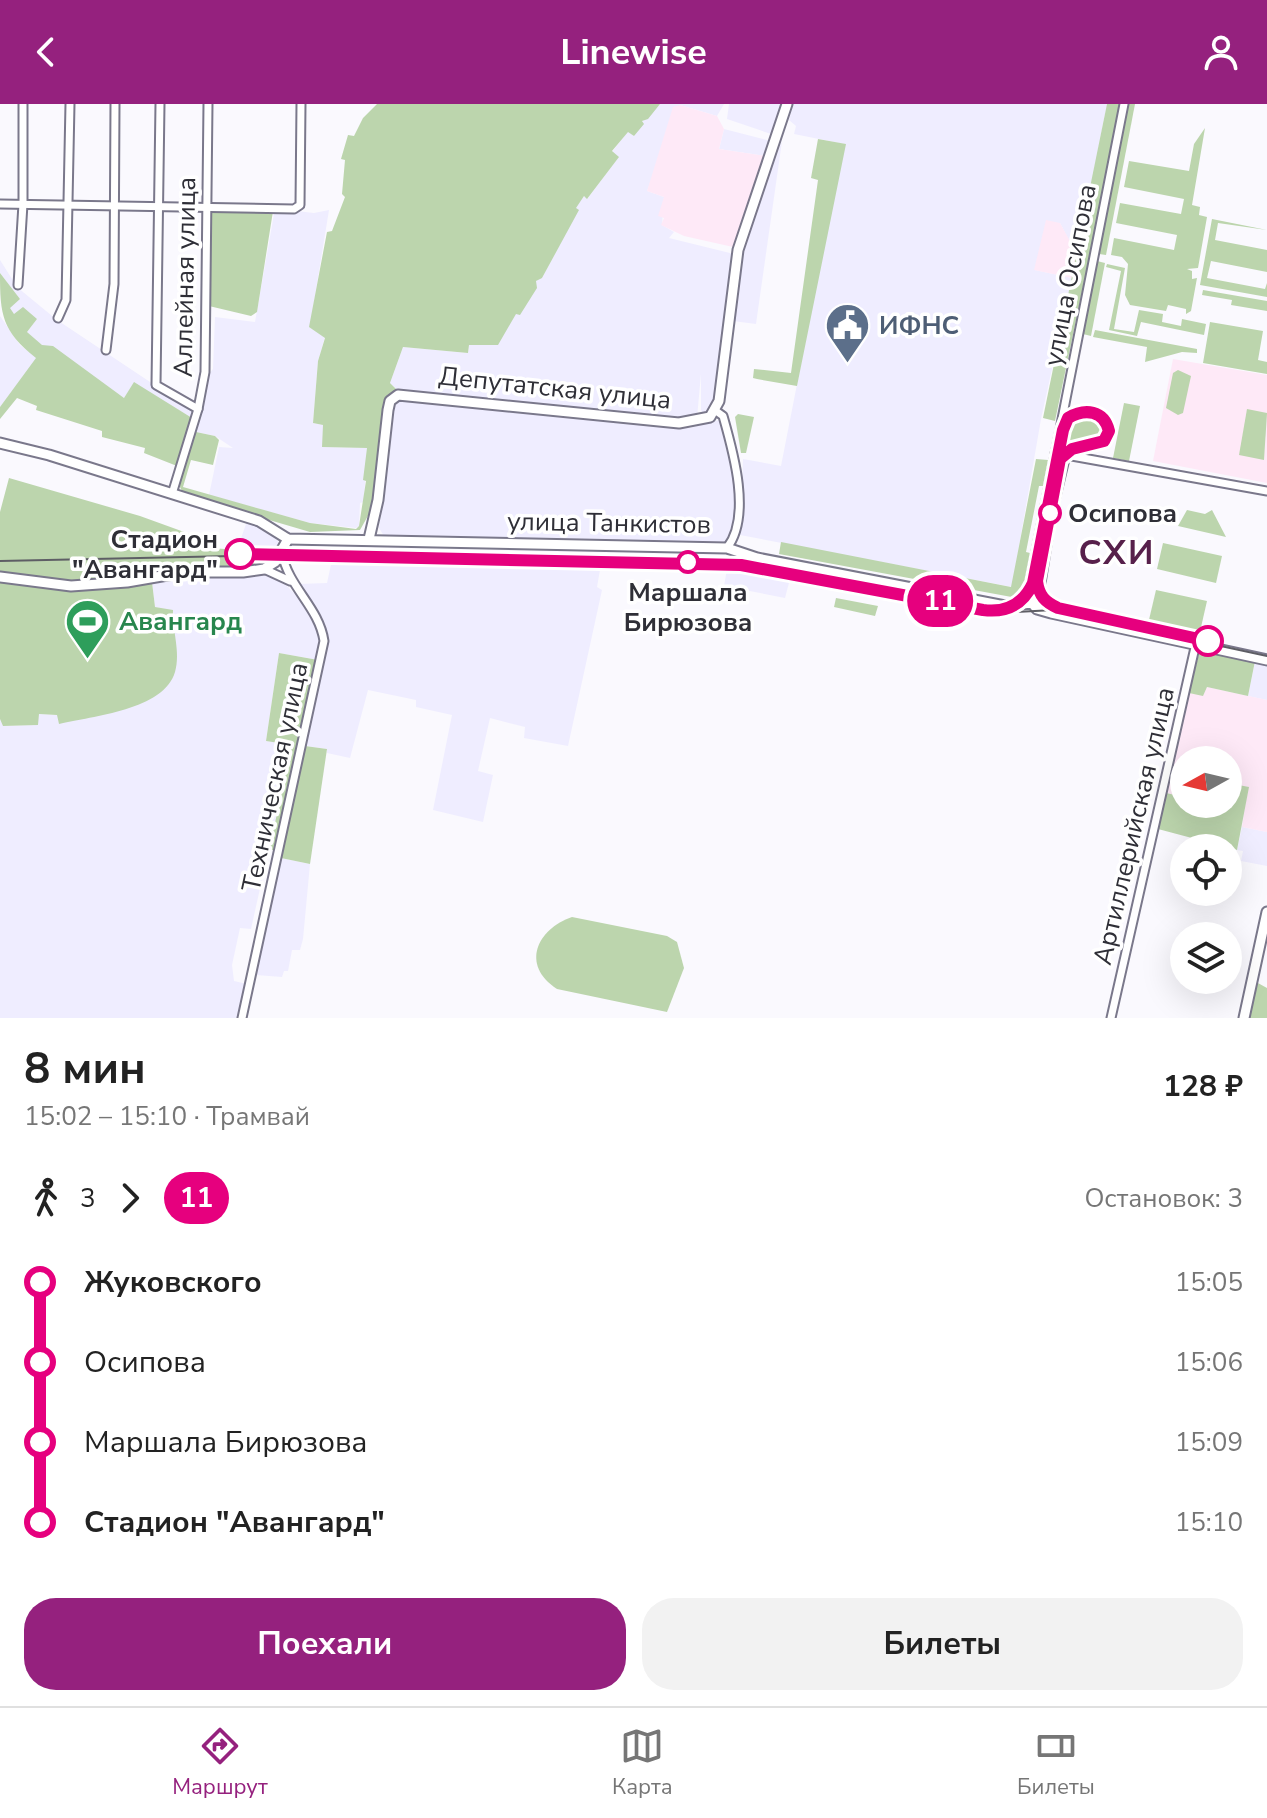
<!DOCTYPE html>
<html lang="ru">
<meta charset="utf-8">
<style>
body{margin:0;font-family:"Nunito Sans",sans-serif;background:#f2f2f2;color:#222;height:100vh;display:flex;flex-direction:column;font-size:30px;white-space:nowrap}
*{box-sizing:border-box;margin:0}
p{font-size:26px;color:#767676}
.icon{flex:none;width:44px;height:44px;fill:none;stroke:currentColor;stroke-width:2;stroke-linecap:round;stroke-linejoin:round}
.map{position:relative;height:914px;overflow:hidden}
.panel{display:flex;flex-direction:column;background:#fff;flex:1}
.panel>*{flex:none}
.badge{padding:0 16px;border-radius:26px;font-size:28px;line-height:52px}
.needle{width:52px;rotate:262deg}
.buttons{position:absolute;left:1170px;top:642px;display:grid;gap:16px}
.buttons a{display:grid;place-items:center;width:72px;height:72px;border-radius:50%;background:#fff;box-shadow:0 8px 32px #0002;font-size:40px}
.map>.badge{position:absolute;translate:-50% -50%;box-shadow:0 0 0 4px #fff}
.legs{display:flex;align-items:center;gap:12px;height:88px;padding:0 24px;font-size:26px}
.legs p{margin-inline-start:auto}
.headline{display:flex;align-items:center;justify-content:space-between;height:136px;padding:0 24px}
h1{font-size:44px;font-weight:700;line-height:60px}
.action{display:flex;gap:16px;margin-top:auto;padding:16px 24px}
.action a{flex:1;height:92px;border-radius:32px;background:#95217e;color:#fff;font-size:32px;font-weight:700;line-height:92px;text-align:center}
.action a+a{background:#f2f2f2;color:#222}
ul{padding:0 24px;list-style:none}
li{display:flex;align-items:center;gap:28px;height:80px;font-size:30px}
li i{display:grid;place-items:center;width:12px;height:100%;margin:0 10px;background:currentColor}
li i::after{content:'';width:20px;height:20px;margin:-10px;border:6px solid;border-radius:50%;background:#fff}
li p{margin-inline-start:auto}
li:first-child i{background:linear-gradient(#0000 50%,currentColor 0)}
li:last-child i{background:linear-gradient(currentColor 50%,#0000 0)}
header{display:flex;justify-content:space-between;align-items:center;height:104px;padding:0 24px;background:#95217e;color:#fff;font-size:36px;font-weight:700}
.dock{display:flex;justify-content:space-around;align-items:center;height:112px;border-top:2px solid #e0e0e0;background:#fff;font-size:22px;color:#767676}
.dock a{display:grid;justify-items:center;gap:4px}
.dock .current{color:#95217e}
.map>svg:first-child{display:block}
</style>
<header><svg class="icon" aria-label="back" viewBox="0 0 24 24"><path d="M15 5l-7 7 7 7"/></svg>Linewise<svg class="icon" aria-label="person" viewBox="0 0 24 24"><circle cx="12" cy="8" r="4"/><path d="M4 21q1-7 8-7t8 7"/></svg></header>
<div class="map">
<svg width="1267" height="914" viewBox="0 0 1267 914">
<rect width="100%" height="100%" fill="#faf9fe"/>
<g fill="#efedff">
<polygon points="660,0 724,0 717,12 680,1 647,87 664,93 662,121 674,128 669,134 734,150 716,297 708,309 704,311 701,306 701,270 697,314 692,315 636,313 398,287 390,279 403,243 468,249 469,241 494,240 539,173 542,174 578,106 575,104 584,92 588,94 618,54 612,48 628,27 634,32 642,18"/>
<polygon points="729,0 783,0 774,31 727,15"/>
<polygon points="793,0 1107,0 1079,142 1071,140 1060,119 1035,166 1072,174 1041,315 1012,483 740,431 743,355 781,362 844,40 794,30 796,22 789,16"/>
<polygon points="724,25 771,37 766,52 719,45"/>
<polygon points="782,37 756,220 733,217 743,139"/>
<polygon points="279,105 314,109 329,106 310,223 325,233 318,257 313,319 323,321 323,343 367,344 364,398 360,399 359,422 356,424 310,419 209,391 219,343 233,344 215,332 196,328 208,271 213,265 215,213 255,218 274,110"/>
<polygon points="0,156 17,183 29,193 57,216 192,306 192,314 134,279 124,294 42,242 27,228 37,215 14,210 9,204 20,195 0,169"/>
<polygon points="0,212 20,241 37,254 0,303"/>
<polygon points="401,295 690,324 719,316 736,363 735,426 730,436 717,440 384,432 379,424 393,304"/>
<polygon points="247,417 278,432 279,448 238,443"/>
<polygon points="332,456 395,456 397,462 600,466 597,483 602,486 568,642 524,634 525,623 490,614 478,667 493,671 483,718 433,706 452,611 416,603 416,596 368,586 350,654 327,649 327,645 305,642 327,537 319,510 299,480 327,479"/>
<polygon points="727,465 790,475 785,494 724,482"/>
<polygon points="258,469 282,477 300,495 313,512 321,536 318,556 279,549 266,637 292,641 251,825 240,824 232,861 234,877 247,880 240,914 0,914 0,615 4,622 37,621 39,610 58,611 59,619 172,525 173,507 155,503 152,478 183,472"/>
<polygon points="1255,557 1267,560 1267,596 1248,592"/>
<polygon points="1242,723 1267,728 1267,762 1241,757 1243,747 1237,746"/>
<polygon points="281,754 310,760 303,835 300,846 292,846 288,867 284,867 282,873 256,871"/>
</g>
<g fill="#fee9f7">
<polygon points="680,1 717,12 724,25 719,45 766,52 733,143 684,132 661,121 664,114 658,112 664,93 647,87 673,3"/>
<polygon points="1046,116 1060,119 1071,139 1079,142 1072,174 1034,166"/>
<polygon points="1173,255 1267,271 1267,379 1153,357"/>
<polygon points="1207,583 1267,596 1267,728 1242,723 1248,683 1228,679 1228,656 1184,656 1184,693 1166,689 1189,589 1203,591"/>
</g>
<g fill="#bcd5ad">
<polygon points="377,0 660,0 648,15 642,17 644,20 634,32 628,28 612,47 619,53 587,95 584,92 576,104 579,106 542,174 536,177 537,184 520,211 516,210 498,241 469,241 468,249 403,243 390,279 398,287 389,291 384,300 373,403 360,426 310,428 184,391 179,381 196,328 215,332 219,336 213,361 191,356 183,383 310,419 356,425 359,422 366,377 363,376 367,344 322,343 323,321 313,319 318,257 325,234 309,223 327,128 332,127 345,93 342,90 345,56 341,55 348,31 354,32 363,14"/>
<polygon points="1107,0 1121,0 1055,317 1043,314"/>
<polygon points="1128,0 1135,0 1106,151 1099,150"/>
<polygon points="1205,24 1192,101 1200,103 1199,111 1207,113 1198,164 1187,165 1192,167 1192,175 1197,174 1191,207 1186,210 1186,205 1168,201 1166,207 1130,201 1125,191 1128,160 1122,153 1111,151 1114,134 1174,146 1177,131 1116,119 1120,99 1181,110 1184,95 1124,83 1129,57 1189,67 1194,40"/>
<polygon points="818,35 846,40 797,282 757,275 753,274 754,265 791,269 818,76 811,74"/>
<polygon points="212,106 273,107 257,208 251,212 209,202"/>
<polygon points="1212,115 1267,126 1218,119 1215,136 1267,146 1267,168 1211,157 1207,174 1265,185 1267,179 1267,193 1200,181"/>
<polygon points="1097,157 1105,159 1091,232 1083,230"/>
<polygon points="1107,160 1125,164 1114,225 1134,228 1139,206 1163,210 1162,218 1181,222 1182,215 1206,220 1204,231 1141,218 1137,232 1109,226 1121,167 1106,163"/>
<path d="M0,169L20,195L10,204L14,210L23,203L37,215L27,228L42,241L53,242L124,294L134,278L192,314L177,362L144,349L145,344L102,333V327L36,306L37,302L17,294L0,315V303L36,254C2,227 0,211 0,169Z"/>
<polygon points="1203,186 1267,197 1267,207 1231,201 1232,196 1202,191"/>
<polygon points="1210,218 1263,227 1258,256 1267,258 1267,270 1203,259"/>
<polygon points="1095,226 1197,245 1197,249 1182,248 1145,258 1147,243 1093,233"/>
<polygon points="1178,266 1191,272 1183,309 1178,311 1166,304 1173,269"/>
<polygon points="1124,299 1140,302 1129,357 1113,354"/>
<polygon points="1247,305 1267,309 1264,356 1239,351"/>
<polygon points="738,310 754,313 746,349 741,349 735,313"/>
<polygon points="1080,310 1099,314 1104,321 1105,331 1089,341 1062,342 1068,317"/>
<polygon points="1036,355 1048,356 1043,382 1039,382 1026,448 1030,449 1024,486 1017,494 779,450 781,438 1011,483"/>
<path d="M9,374L140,412L209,437L208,444L279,448C256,472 112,476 74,477C50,477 24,472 0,469V408Z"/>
<polygon points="1187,406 1205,410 1212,406 1226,433 1178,422"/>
<polygon points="1163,439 1222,452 1216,479 1157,465"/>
<path d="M0,476L69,487L152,478L155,503L173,506C172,526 181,548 175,568C164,606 93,612 59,620L57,611L39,610L38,621L3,622L0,615Z"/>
<polygon points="1156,486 1207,497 1199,532 1148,520"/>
<polygon points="836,494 878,502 875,512 834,503"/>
<polygon points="1200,546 1255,557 1248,592 1207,583 1203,592 1189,589"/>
<polygon points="279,549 318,556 274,746 269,746 292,641 266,637"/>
<polygon points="305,642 327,645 310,760 281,754"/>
<polygon points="1228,679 1249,683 1237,746 1158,725 1166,689 1184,693 1184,700 1228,700"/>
<path d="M572,813L667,832L677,838L684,864L667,908L557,885C520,861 537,825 572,813Z"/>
<polygon points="1256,878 1267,884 1267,914 1248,914"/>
</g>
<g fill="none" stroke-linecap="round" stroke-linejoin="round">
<defs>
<g id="minor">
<polyline points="160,0 156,281 198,305"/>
<polyline points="0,100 294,105 300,101 301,0"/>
<polyline points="18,181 23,100 23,0"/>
<polyline points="58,214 66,196 70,0"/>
<polyline points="106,246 114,180 115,0"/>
<path d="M716,307L723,312C733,347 752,412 727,444"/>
<polyline points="1055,349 1267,387"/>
<polyline points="172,390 198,305 205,268 208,0"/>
<polyline points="264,465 290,477"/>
<polyline points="1026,498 1124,0"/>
<polyline points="1037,505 1052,409 1066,351"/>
<path d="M242,914L324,537C319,503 288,483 282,449"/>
<polyline points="1111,914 1196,539"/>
</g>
<g id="major">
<polyline points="0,339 49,351 259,417 288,435 727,444 757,454 1005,502 1032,499 1037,505 1051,509 1267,556"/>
<polyline points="369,435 378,396 388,306 390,297 398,291 679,319 710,313 719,297 738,146 787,0"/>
<polyline points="0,473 71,482 127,478 185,468 243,468 264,465 275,458 288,435"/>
<polyline points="1244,914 1267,808"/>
</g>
</defs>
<use href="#minor" stroke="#7a788b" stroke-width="11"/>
<use href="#major" stroke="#7a788b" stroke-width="13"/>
<use href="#minor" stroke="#fff" stroke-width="7"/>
<use href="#major" stroke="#fff" stroke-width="9"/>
<g stroke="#5e5e65" stroke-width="2">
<polyline points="0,457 281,451 729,464 835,479 982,510 1054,506 1267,552"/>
<path d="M1005,507L1019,499L1033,479L1055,356L1068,314L1077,309H1099C1108,319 1110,325 1104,337L1072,345L1060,355L1037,477L1045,496L1058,504"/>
</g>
</g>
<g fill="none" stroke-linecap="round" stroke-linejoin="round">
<defs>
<path id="line-1" d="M240,450L741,461L983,506C1006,509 1023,501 1033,479L1063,326L1068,314C1085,304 1104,306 1109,327L1104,337L1072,345L1060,355L1037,477C1039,492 1045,498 1058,504L1208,537"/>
</defs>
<use href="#line-1" stroke="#fff" stroke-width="18"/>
<use href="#line-1" stroke="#e6007e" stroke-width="12"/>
</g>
<defs>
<symbol id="civic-pin" viewBox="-11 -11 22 30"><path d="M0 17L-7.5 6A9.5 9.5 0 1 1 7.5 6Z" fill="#5c6f8a" stroke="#fff"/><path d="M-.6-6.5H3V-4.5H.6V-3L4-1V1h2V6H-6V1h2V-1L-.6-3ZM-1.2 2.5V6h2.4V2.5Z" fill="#fff"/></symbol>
<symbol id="stadium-pin" viewBox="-11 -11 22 30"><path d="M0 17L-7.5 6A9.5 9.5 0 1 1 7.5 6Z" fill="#2e9e5b" stroke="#fff"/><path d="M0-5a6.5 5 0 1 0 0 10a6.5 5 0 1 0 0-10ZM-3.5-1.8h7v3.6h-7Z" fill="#fff"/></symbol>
</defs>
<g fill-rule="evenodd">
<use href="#civic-pin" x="822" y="196" width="51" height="69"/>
<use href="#stadium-pin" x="62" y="492" width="51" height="69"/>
</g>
<g fill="#fff" stroke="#e6007e" stroke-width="4">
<circle cx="1050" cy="409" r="10"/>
<circle cx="240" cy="450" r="14"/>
<circle cx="688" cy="458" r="10"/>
<circle cx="1208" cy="537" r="14"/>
</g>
<g text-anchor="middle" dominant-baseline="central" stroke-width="7" stroke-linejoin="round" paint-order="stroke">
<g font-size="26" fill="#2f2f37" stroke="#fff">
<text transform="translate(1070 171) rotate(-79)">улица Осипова</text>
<text transform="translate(185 173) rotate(-89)">Аллейная улица</text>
<text transform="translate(555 284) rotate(6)">Депутатская улица</text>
<text transform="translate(609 419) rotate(1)">улица Танкистов</text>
<text transform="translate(275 673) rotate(-78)">Техническая улица</text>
<text transform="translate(1134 722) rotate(-77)">Артиллерийская улица</text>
</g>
<g font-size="26" font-weight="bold" fill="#4e5e75" stroke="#fff" text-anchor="start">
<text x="879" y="221">ИФНС</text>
</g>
<g font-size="26" font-weight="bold" fill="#2f2f37" stroke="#fff" text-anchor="start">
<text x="1068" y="409">Осипова</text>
<text x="218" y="435" text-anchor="end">Стадион<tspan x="218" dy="30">"Авангард"</tspan></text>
<text x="688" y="488" text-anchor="middle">Маршала<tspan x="688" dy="30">Бирюзова</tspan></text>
</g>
<g font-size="26" font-weight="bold" fill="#27864d" stroke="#fff" text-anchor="start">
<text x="119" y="517">Авангард</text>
</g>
<g font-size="34" font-weight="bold" letter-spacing="2" fill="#57204b" stroke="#fff">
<text x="1117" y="449">СХИ</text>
</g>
</g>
</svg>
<div class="buttons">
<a><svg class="needle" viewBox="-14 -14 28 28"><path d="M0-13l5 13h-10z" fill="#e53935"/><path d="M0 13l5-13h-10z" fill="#767676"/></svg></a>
<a><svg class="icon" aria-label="locate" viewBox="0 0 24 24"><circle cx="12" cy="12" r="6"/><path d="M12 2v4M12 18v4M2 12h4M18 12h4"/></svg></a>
<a><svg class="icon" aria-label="layers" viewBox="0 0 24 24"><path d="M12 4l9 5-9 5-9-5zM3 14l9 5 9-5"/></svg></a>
</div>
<b class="badge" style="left:940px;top:497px;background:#e6007e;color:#fff">11</b>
</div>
<section class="panel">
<div class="headline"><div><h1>8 мин</h1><p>15:02 – 15:10 · Трамвай</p></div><b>128 ₽</b></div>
<div class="legs"><svg class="icon" aria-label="walk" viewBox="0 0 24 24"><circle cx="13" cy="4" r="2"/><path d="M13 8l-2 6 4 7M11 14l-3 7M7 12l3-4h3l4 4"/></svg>3<svg class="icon" aria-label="forward" viewBox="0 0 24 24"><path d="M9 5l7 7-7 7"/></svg><b class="badge" style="background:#e6007e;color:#fff">11</b><p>Остановок: 3</p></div>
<ul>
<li><i style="color:#e6007e"></i><b>Жуковского</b><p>15:05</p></li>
<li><i style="color:#e6007e"></i><span>Осипова</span><p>15:06</p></li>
<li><i style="color:#e6007e"></i><span>Маршала Бирюзова</span><p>15:09</p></li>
<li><i style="color:#e6007e"></i><b>Стадион &quot;Авангард&quot;</b><p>15:10</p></li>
</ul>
<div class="action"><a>Поехали</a><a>Билеты</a></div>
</section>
<nav class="dock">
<a class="current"><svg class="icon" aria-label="directions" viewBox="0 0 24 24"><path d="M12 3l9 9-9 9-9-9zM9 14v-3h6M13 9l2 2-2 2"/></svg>Маршрут</a>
<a><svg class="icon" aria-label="map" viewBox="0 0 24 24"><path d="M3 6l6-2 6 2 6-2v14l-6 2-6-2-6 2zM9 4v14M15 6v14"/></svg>Карта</a>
<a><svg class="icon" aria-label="tickets" viewBox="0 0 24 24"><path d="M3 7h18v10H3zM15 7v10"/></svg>Билеты</a>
</nav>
